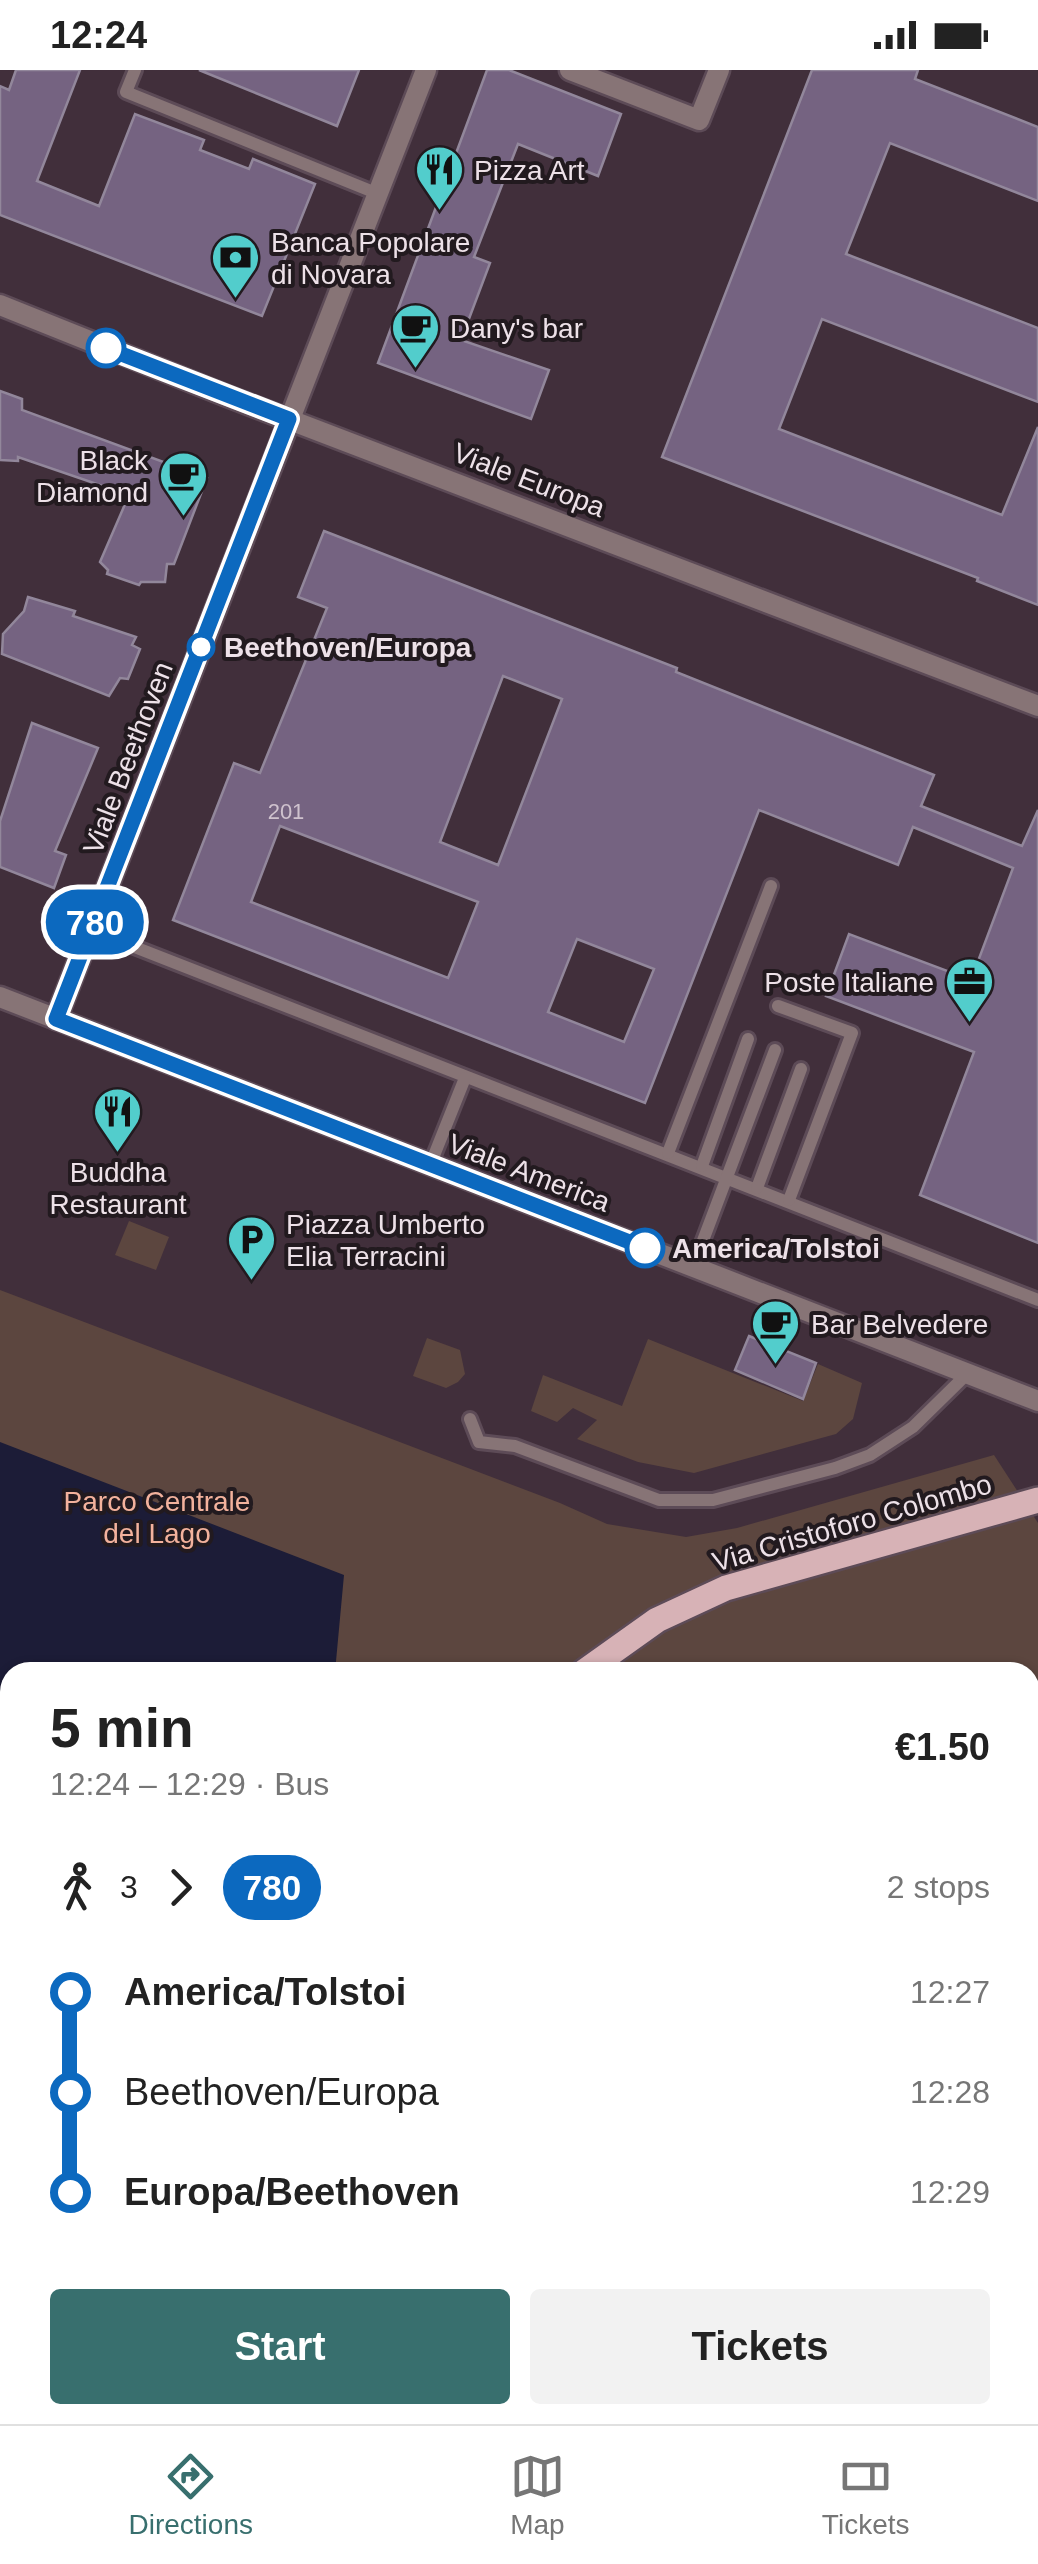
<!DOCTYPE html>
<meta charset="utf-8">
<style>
body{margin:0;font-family:Arial,sans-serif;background:#f2f2f2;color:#222;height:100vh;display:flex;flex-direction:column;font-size:38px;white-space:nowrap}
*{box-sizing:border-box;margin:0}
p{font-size:32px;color:#767676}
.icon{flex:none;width:55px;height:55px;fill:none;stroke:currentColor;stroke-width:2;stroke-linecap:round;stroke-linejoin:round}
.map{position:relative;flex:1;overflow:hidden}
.sheet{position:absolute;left:0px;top:1592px;width:1040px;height:762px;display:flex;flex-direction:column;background:#fff;border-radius:30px 30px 0 0;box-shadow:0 2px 8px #0004}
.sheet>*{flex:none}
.badge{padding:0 20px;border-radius:32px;font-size:35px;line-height:65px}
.map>.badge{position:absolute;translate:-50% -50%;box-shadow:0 0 0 5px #fff}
.legs{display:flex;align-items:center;gap:15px;height:110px;padding:0 50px;font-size:32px}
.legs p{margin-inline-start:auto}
.summary{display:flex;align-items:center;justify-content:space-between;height:170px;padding:0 50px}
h1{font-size:55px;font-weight:700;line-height:75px}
.button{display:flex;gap:20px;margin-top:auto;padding:20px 50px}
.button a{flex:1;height:115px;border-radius:10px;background:#386f6e;color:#fff;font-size:40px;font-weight:700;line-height:115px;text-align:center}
.button a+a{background:#f2f2f2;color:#222}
ul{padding:0 50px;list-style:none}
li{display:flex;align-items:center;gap:35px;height:100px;font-size:38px}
li i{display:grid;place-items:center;width:15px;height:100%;margin:0 12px;background:currentColor}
li i::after{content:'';width:25px;height:25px;margin:-12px;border:8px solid;border-radius:50%;background:#fff}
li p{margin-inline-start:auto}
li:first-child i{background:linear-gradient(#0000 50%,currentColor 0)}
li:last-child i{background:linear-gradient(currentColor 50%,#0000 0)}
.status{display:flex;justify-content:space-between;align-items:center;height:70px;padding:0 50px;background:#fff;direction:ltr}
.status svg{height:28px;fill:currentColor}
.tabs{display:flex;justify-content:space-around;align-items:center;height:140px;border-top:2px solid #e0e0e0;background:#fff;font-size:28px;color:#767676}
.tabs a{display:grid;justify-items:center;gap:5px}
.tabs .on{color:#386f6e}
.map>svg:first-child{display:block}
</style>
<div class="status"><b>12:24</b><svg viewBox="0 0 49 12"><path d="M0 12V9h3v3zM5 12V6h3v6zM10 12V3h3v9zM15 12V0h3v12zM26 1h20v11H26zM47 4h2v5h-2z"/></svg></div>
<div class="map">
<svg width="1038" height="2354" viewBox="0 0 1038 2354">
<rect width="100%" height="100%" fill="#412f3b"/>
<g fill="#5c463f">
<polygon points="129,1151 169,1167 156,1200 115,1185"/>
<polygon points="0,1220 560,1433 607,1454 686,1467 737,1458 994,1385 1038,1453 1038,2354 284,2354 287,2345 1030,2345 1030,1602 10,1602 10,2345 190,2345 186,2354 0,2354"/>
<polygon points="427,1268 460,1280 465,1304 458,1312 446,1318 413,1306"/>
<polygon points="648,1269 803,1331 818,1294 862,1313 853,1349 836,1364 694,1403 638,1392 577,1369 597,1350 573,1338 557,1352 531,1341 543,1305 622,1336"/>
</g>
<g fill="#1c1c37">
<polygon points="0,1372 344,1505 335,1602 10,1602 10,1987 0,1983"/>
<polygon points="1030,1771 1038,1774 1038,2354 974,2354 951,2345 1030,2345"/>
</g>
<g fill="#756381" stroke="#92879b" stroke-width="2.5" fill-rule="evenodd">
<polygon points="16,0 80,0 37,111 99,136 135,44 204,70 200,80 249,99 253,89 315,114 262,246 0,145 0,16 9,20"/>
<polygon points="199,0 359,0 337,56"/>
<polygon points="487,0 509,0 621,44 598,106 518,74 474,187 490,193 461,270 549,300 531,349 378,293"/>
<polygon points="812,0 918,0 915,9 1038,57 1038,131 890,73 846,184 1038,258 1038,332 822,249 779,359 1002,445 1038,357 1038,535 977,511 978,508 662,387"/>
<polygon points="0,321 22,329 22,340 207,408 174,494 167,494 165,512 141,512 139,515 107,504 108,500 100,492 129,425 18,387 18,391 0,390"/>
<path d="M324,461L677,598L676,602L934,705L921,736L1022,776L1038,740V1173L920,1125L974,982L826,926L849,864L971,910L1013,798L913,757L898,795L759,740L645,1033L173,850L234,693L260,703L327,538L298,527ZM503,606L562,629L498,795L440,772ZM280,756L478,832L448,908L251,832ZM577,869L654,899L624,972L548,942Z"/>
<polygon points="28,527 75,541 73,546 136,567 132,575 140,579 128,609 120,608 109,626 2,584 3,564 24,541"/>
<polygon points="32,653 98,678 55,781 66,785 54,818 0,797 0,751"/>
<polygon points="749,1266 816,1293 803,1329 735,1300"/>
</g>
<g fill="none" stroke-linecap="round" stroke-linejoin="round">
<defs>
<g id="service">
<polyline points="135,0 126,22 376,123"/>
<polyline points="91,860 1038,1230"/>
<polyline points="778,936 852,963 789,1130"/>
<polyline points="668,1083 771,816"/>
<polyline points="431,1093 465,1008"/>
<polyline points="702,1096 748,969"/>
<polyline points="757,1118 801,999"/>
<polyline points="693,1197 775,980"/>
<polyline points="470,1349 479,1372 515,1376 659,1430 713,1430 835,1398 870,1385 913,1357 967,1304"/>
</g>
<polyline id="minor" points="570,0 699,50 719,0"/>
<g id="tertiary">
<polyline points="0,235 227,326 1038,636"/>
<polyline points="0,927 1038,1331"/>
<polyline points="56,949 426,0"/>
</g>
<g id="primary">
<polyline points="584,1602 657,1550 726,1518 1038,1430"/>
<polyline points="236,2354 239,2345"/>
</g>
</defs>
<use href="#service" stroke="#5d4b57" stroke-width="18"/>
<use href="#minor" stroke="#5d4b57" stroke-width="25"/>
<use href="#tertiary" stroke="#5d4b57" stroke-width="25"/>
<use href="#primary" stroke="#5d4b57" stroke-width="30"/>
<use href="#service" stroke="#877476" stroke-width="12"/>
<use href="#minor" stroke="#877476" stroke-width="20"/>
<use href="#tertiary" stroke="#877476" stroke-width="20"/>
<use href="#primary" stroke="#d7b2b6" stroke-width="25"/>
</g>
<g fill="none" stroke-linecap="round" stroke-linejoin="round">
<defs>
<polyline id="line-1" points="106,278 289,349 56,949 645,1178"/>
</defs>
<use href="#line-1" stroke="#fff" stroke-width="22"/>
<use href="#line-1" stroke="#0c69bf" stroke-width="15"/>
</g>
<defs>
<symbol id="restaurant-pin" viewBox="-11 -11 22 30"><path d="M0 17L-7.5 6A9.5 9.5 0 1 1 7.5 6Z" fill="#52cdcc" stroke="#221a1f"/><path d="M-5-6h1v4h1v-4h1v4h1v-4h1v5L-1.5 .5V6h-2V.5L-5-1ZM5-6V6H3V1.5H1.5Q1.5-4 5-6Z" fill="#111"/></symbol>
<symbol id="bank-pin" viewBox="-11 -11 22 30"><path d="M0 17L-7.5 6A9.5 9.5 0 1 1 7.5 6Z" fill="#52cdcc" stroke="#221a1f"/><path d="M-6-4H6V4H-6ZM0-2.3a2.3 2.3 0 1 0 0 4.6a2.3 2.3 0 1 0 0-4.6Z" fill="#111"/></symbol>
<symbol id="cafe-pin" viewBox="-11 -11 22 30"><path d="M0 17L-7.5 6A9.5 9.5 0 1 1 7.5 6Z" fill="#52cdcc" stroke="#221a1f"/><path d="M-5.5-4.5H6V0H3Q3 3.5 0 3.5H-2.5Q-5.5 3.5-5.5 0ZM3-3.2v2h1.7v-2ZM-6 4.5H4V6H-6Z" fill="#111"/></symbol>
<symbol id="office-pin" viewBox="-11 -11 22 30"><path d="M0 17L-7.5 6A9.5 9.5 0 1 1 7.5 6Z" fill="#52cdcc" stroke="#221a1f"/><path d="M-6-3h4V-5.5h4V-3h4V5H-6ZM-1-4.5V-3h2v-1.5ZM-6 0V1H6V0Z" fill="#111"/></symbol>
<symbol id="parking-pin" viewBox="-11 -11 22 30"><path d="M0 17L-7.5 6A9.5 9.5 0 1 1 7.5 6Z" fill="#52cdcc" stroke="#221a1f"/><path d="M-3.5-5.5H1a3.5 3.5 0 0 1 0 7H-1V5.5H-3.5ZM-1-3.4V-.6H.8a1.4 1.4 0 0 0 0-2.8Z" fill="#111"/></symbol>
</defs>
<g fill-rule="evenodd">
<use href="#restaurant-pin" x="412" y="72" width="55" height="75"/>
<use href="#bank-pin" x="208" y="160" width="55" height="75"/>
<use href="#cafe-pin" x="388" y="230" width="55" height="75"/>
<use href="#cafe-pin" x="156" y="378" width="55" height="75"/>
<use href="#office-pin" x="942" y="884" width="55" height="75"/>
<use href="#restaurant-pin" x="90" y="1014" width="55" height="75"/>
<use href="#parking-pin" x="224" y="1142" width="55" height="75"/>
<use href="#cafe-pin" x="748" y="1226" width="55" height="75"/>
</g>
<g fill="#fff" stroke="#0c69bf" stroke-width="5">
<circle cx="106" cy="278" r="18"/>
<circle cx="201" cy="577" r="12"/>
<circle cx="645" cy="1178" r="18"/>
</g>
<g text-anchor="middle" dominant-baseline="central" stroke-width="8" stroke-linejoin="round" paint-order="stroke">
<g font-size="22" fill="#cfc2ce">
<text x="286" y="741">201</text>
</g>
<g font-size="28" fill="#ede1e8" stroke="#221a1f" text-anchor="start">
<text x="474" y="100">Pizza Art</text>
<text x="271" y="172">Banca Popolare<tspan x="271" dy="32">di Novara</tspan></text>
<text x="450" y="258">Dany's bar</text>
<text x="148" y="390" text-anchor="end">Black<tspan x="148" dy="32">Diamond</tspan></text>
<text x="934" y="912" text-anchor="end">Poste Italiane</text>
<text x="118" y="1102" text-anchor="middle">Buddha<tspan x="118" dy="32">Restaurant</tspan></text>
<text x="286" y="1154">Piazza Umberto<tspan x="286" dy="32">Elia Terracini</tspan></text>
<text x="811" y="1254">Bar Belvedere</text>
</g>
<g font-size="28" fill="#ede1e8" stroke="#221a1f">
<text transform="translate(529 410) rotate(21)">Viale Europa</text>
<text transform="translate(128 688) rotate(-69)">Viale Beethoven</text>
<text transform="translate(529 1103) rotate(21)">Viale America</text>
<text transform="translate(852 1453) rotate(-16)">Via Cristoforo Colombo</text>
</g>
<g font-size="28" font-weight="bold" fill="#ede1e8" stroke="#221a1f" text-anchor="start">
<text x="224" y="577">Beethoven/Europa</text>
<text x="672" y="1178">America/Tolstoi</text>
</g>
<g font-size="28" fill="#f3b29d" stroke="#221a1f">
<text x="157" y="1431">Parco Centrale<tspan x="157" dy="32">del Lago</tspan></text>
</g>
</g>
</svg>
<b class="badge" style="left:95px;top:852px;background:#0c69bf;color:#fff">780</b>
<section class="sheet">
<div class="summary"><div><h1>5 min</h1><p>12:24 – 12:29 · Bus</p></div><b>€1.50</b></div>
<div class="legs"><svg class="icon" aria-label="walk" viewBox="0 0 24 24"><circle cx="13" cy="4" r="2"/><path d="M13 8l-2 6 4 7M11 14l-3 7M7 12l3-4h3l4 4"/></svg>3<svg class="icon" aria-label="forward" viewBox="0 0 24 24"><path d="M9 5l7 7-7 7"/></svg><b class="badge" style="background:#0c69bf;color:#fff">780</b><p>2 stops</p></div>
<ul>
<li><i style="color:#0c69bf"></i><b>America/Tolstoi</b><p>12:27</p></li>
<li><i style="color:#0c69bf"></i><span>Beethoven/Europa</span><p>12:28</p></li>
<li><i style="color:#0c69bf"></i><b>Europa/Beethoven</b><p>12:29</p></li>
</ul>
<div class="button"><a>Start</a><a>Tickets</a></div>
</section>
</div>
<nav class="tabs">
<a class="on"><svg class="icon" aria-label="directions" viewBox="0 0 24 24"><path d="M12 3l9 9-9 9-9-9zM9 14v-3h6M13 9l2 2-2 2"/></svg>Directions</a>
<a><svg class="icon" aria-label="map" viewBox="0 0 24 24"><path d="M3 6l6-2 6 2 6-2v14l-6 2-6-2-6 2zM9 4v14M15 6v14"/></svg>Map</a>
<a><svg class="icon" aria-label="tickets" viewBox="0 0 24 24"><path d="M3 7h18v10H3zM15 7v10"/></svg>Tickets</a>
</nav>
